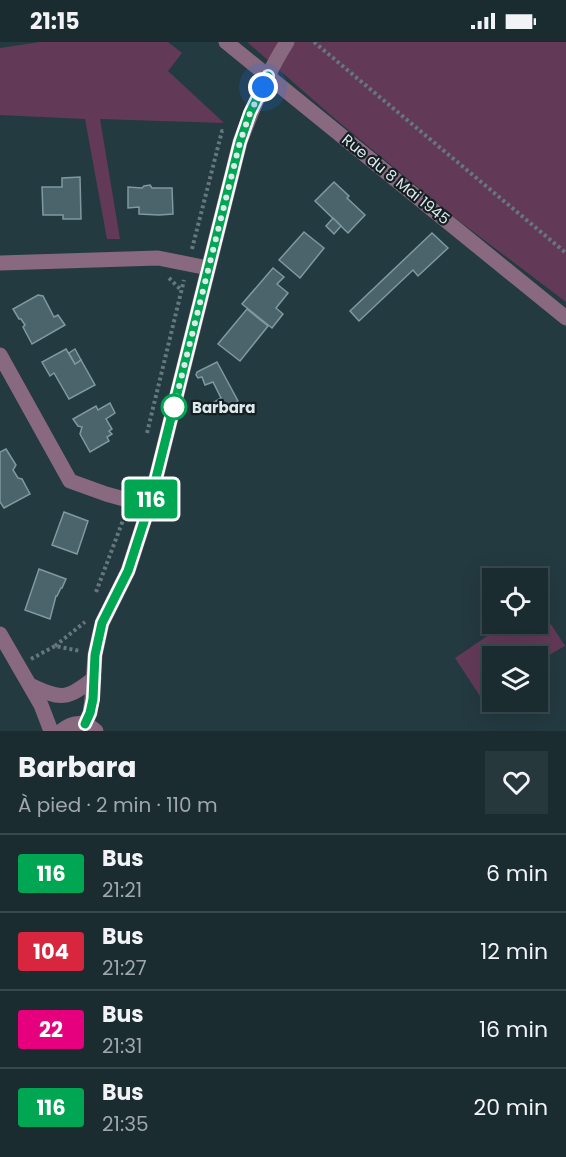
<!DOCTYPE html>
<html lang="fr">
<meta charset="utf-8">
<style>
body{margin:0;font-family:Poppins,sans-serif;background:#27383c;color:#f1f3f6;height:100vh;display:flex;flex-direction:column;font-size:22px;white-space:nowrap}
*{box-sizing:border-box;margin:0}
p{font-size:20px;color:#9fa7ab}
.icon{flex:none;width:33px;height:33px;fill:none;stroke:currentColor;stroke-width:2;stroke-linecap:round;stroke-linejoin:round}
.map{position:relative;height:689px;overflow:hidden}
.drawer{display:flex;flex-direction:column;background:#1a2c30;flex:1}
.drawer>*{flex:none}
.badge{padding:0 12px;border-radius:4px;font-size:21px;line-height:39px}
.tools{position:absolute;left:482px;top:526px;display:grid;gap:12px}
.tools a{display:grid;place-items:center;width:66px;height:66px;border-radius:0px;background:#1a2c30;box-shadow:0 6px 24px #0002,0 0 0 2px #38484c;font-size:30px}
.you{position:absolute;width:30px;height:30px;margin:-15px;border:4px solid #fff;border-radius:50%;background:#1a73e8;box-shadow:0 0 0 9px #1a73e833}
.map>.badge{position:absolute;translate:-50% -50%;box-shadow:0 0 0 3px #fff}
.round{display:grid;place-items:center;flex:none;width:63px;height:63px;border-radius:0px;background:#27383c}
.head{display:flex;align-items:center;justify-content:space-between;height:102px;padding:0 18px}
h1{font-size:28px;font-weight:700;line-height:45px}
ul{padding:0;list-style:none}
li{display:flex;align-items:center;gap:18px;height:78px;padding:0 18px;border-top:2px solid #38484c}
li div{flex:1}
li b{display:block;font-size:22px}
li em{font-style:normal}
li .badge{min-width:66px;font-weight:700;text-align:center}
.status{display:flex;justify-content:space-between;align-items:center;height:42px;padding:0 30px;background:#1a2c30;direction:ltr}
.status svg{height:16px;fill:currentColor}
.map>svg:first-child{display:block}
</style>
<div class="status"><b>21:15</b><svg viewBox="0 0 49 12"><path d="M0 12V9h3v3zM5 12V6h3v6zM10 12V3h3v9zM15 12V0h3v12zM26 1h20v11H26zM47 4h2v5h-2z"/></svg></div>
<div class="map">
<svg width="566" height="689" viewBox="0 0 566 689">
<rect width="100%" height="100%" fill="#233a40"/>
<g fill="#623a58">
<polygon points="40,0 168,0 182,11 168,29 224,81 100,77 120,197 107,197 85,77 0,73 0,6"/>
<polygon points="247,0 566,0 566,260 459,179 334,76"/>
<polygon points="537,561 565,604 537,620 537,615 492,615 492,648 480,654 455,616 505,582 537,582"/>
</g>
<g fill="#4b636a" stroke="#8099a0" stroke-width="1.5">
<polygon points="80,135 81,177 63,177 63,173 43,173 42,145 62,145 62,136"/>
<polygon points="334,140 349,154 347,156 365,173 348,191 315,159"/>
<polygon points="150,143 152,146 172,146 173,172 159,173 139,172 139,165 128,166 128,145 142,146 144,144"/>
<polygon points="333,176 341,184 334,192 326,184"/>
<polygon points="304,190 324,206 300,236 279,218"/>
<polygon points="432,191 448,206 418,234 413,228 359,279 350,269"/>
<polygon points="273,226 284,235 277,242 288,251 276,266 283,272 272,286 242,262"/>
<polygon points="38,253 43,254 54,275 58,273 65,283 32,302 23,285 25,283 21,277 19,277 13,267"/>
<polygon points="247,267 268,284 240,319 218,302"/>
<polygon points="66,307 75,322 81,318 95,343 69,357 54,331 50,334 42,320"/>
<polygon points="75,307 81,318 75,322 69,311"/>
<polygon points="217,320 238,359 216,372 211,362 221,356 213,340 205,343 202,335 198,336 196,333 197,330"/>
<polygon points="110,361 115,371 106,377 112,387 109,389 112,392 107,395 109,399 90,410 80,392 82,385 78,384 73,377 96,364 98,368"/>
<polygon points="6,407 16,423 13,428 18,436 22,437 30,452 4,466 0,460 0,410"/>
<polygon points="64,470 88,479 77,512 52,503"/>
<polygon points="39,527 66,537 62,546 61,546 57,554 56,554 50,577 25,568"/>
</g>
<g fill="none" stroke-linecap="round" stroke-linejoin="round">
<g stroke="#65787e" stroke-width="4" stroke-dasharray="3 3" stroke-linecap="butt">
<polyline points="314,0 566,211"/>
<polyline points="192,207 222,89 225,89"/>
<polyline points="169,236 181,248"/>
<polyline points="147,391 184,238"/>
<polyline points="96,550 125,473"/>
<polyline points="55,604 85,580"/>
<polyline points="31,617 55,604 80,609"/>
</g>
<g stroke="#88697f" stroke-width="15">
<polyline points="226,0 566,276"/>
<polyline points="0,221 158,216 208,226"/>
<polyline points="0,313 70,439 106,452 149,464"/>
<polyline points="0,592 41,663 51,689"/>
<path d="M30,643C61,658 67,658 94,636"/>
<path d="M85,682L90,671L92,657L95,613L102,581L128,529L149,464L240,100C253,65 267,31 287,0"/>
<path d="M61,689C72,680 85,678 96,689"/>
</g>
</g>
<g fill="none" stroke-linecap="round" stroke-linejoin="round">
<defs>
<polyline id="line" points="85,682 90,671 93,657 95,613 102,581 128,529 149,464 240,100 250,71 268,34"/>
</defs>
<use href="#line" stroke="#fff" stroke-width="14"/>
<use href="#line" stroke="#00a651" stroke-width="9"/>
<polyline stroke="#dbe9ed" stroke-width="6" stroke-dasharray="0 10.8" points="174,365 240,100 250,71 263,45"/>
</g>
<circle fill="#fff" stroke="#00a651" stroke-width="3" cx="174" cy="365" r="12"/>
<g text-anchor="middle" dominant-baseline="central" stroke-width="4.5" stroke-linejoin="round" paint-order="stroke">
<g font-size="15" fill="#dbe9ed" stroke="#151f22">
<text transform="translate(396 137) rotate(39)">Rue du 8 Mai 1945</text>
</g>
<g font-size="15" font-weight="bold" fill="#dbe9ed" stroke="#151f22" text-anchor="start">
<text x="192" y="365">Barbara</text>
</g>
</g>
</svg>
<div class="tools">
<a><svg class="icon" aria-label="locate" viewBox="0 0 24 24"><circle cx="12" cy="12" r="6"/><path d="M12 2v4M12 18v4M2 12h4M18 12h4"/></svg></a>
<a><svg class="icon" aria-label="layers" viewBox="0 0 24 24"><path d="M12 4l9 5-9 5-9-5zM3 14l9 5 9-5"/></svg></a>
</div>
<div class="you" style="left:263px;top:45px"></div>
<b class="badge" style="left:151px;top:457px;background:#00a651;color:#fff">116</b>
</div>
<section class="drawer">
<div class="head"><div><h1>Barbara</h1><p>À pied · 2 min · 110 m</p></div><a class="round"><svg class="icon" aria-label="heart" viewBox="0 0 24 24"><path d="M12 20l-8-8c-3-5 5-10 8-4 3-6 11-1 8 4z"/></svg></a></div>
<ul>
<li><span class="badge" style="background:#00a651;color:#fff">116</span><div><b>Bus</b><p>21:21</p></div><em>6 min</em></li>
<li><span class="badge" style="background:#d7263d;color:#fff">104</span><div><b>Bus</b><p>21:27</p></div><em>12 min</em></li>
<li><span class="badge" style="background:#e6007e;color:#fff">22</span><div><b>Bus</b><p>21:31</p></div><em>16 min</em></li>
<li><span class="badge" style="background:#00a651;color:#fff">116</span><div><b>Bus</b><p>21:35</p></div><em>20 min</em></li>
</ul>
</section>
